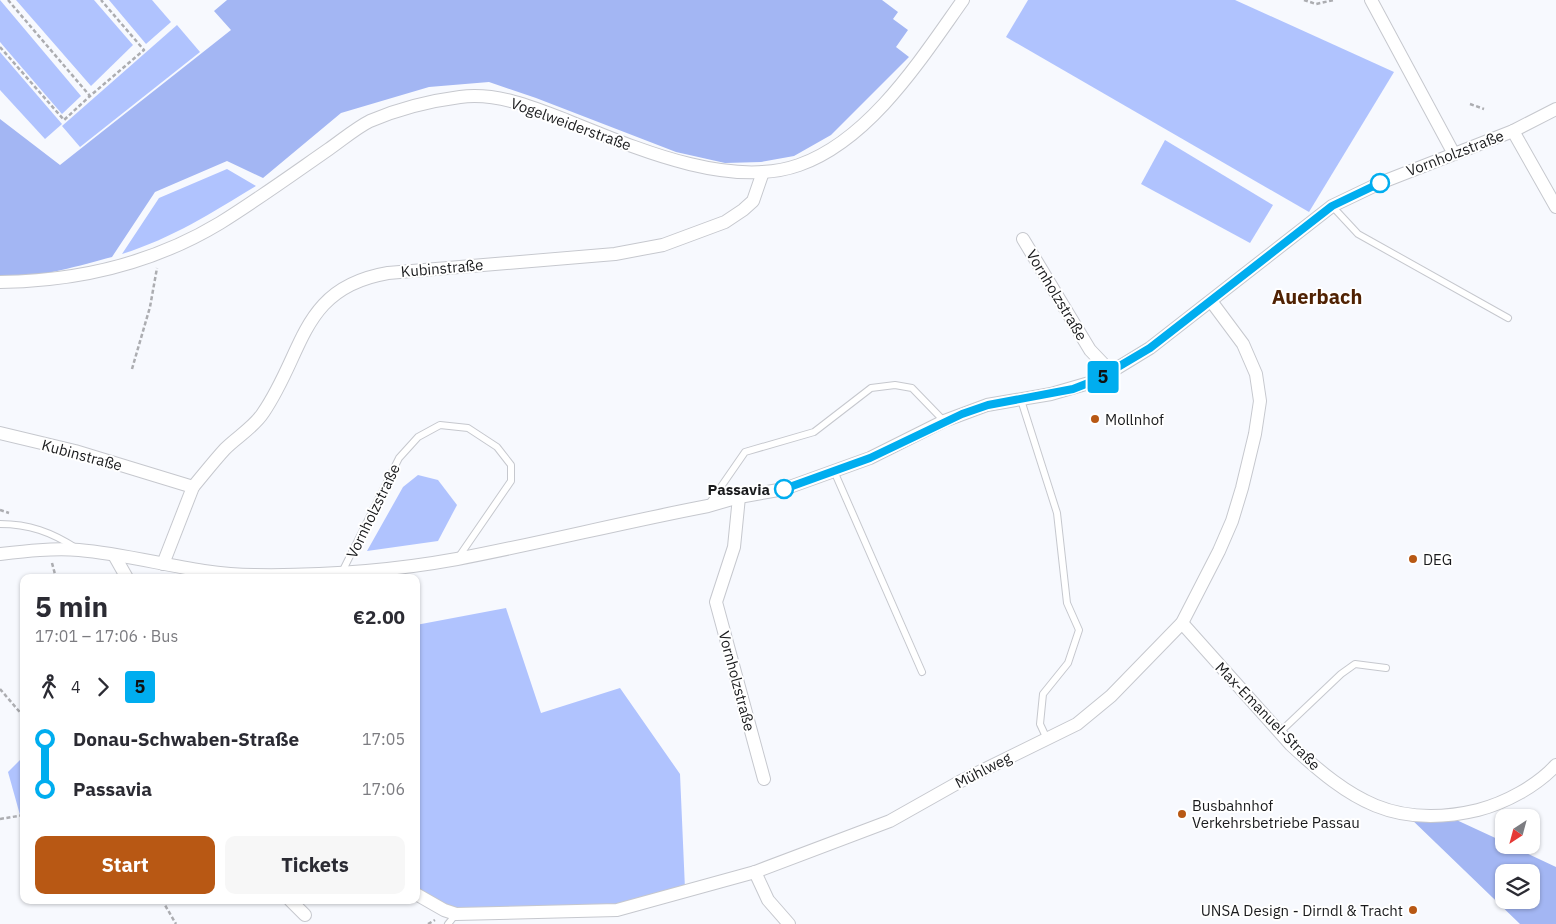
<!DOCTYPE html>
<meta charset="utf-8">
<style>
body{margin:0;font-family:"IBM Plex Sans",sans-serif;background:#f7f7f7;color:#2b2b33;height:100vh;display:flex;flex-direction:column;font-size:19px;white-space:nowrap}
*{box-sizing:border-box;margin:0}
p{font-size:16px;color:#7c7c81}
.icon{flex:none;width:28px;height:28px;fill:none;stroke:currentColor;stroke-width:2;stroke-linecap:round;stroke-linejoin:round}
.map{position:relative;flex:1;overflow:hidden}
.side{position:absolute;left:20px;top:574px;width:400px;height:330px;display:flex;flex-direction:column;background:#fff;border-radius:10px;box-shadow:0 1px 4px #0004}
.side>*{flex:none}
.badge{padding:0 10px;border-radius:4px;font-size:18px;line-height:32px}
.needle{width:32px;rotate:216deg}
.tools{position:absolute;left:1495px;top:809px;display:grid;gap:10px}
.tools a{display:grid;place-items:center;width:45px;height:45px;border-radius:10px;background:#fff;box-shadow:0 1px 4px #0004;font-size:25px}
.map>.badge{position:absolute;translate:-50% -50%;box-shadow:0 0 0 2px #fff}
.legs{display:flex;align-items:center;gap:8px;height:55px;padding:0 15px;font-size:16px}
.legs p{margin-inline-start:auto}
.overview{display:flex;align-items:center;justify-content:space-between;height:85px;padding:0 15px}
h1{font-size:28px;font-weight:700;line-height:38px}
.action{display:flex;gap:10px;margin-top:auto;padding:10px 15px}
.action a{flex:1;height:58px;border-radius:10px;background:#b85814;color:#fff;font-size:20px;font-weight:700;line-height:58px;text-align:center}
.action a+a{background:#f7f7f7;color:#2b2b33}
ul{padding:0 15px;list-style:none}
li{display:flex;align-items:center;gap:18px;height:50px;font-size:19px}
li i{display:grid;place-items:center;width:8px;height:100%;margin:0 6px;background:currentColor}
li i::after{content:'';width:12px;height:12px;margin:-6px;border:4px solid;border-radius:50%;background:#fff}
li p{margin-inline-start:auto}
li:first-child i{background:linear-gradient(#0000 50%,currentColor 0)}
li:last-child i{background:linear-gradient(currentColor 50%,#0000 0)}
.map>svg:first-child{display:block}
</style>
<div class="map">
<svg width="1556" height="924" viewBox="0 0 1556 924">
<rect width="100%" height="100%" fill="#f7f9fe"/>
<g fill="#b0c3fe">
<polygon points="0,0 81,96 62,114 0,42"/>
<polygon points="16,0 94,0 133,45 91,86"/>
<polygon points="109,0 152,0 171,22 146,44"/>
<polygon points="1028,0 1235,0 1394,72 1309,212 1006,37"/>
<polygon points="177,25 200,52 80,147 62,126"/>
<polygon points="0,52 62,124 45,139 0,90"/>
<polygon points="1165,140 1273,205 1250,243 1141,184"/>
<path d="M227,169L256,186C211,213 173,238 122,254L159,198Z"/>
<polygon points="418,475 438,480 457,505 438,541 367,551 403,487"/>
<polygon points="506,608 541,713 620,688 680,774 685,889 620,909 455,914 416,894 416,625"/>
<polygon points="24,756 24,815 20,815 8,772"/>
</g>
<g fill="#a3b6f3" fill-rule="evenodd">
<path d="M227,0H882L898,12L893,19L908,30L896,47L909,57L831,135L794,156L761,162L725,163L676,152L536,98L489,82L429,87L341,113L263,178L227,161L155,192L112,257C78,266 35,279 0,277V119L60,165L231,30L214,11Z"/>
<path d="M1408,816L1450,817L1504,842V845H1509L1556,867V924H1520ZM1504,872H1531V900H1504Z"/>
</g>
<g fill="none" stroke-linecap="round" stroke-linejoin="round">
<defs>
<g id="lane">
<polyline points="1332,206 1358,234 1508,318"/>
<polyline points="1021,400 1057,513 1067,603 1079,630 1068,663 1043,694 1040,724 1047,739"/>
<polyline points="834,471 922,672"/>
<polyline points="709,504 745,452 814,432 871,388 895,385 912,388 944,421"/>
<path d="M0,524C29,524 51,532 76,548"/>
<polyline points="342,572 399,458 418,437 440,425 468,428 497,447 511,465 511,481 458,558"/>
<polyline points="1280,732 1341,674 1355,664 1386,668"/>
<polyline points="448,924 456,914"/>
</g>
<g id="street">
<polyline points="1371,0 1454,154"/>
<polyline points="1513,131 1556,207"/>
<polyline points="1023,239 1090,350 1111,372"/>
<path d="M0,282C78,281 152,264 220,223C257,200 293,174 329,149C342,140 356,128 370,121C398,109 429,101 460,97C496,92 533,107 566,120C631,146 728,190 799,165C870,140 921,59 963,0"/>
<path d="M0,433L75,451L193,487C203,475 214,461 225,449C237,437 254,427 263,413C305,352 300,288 388,273L615,254L663,245L725,222L743,210L753,201L763,172"/>
<polyline points="739,497 734,547 716,602 764,779"/>
<path d="M0,554C26,551 53,548 79,550C138,555 195,575 254,575C322,576 391,571 457,559C541,543 624,522 708,506L739,497L784,489L870,458L944,421L987,405L1051,394L1096,381L1150,348L1332,206L1380,183L1513,131L1556,109"/>
<polyline points="114,555 127,578"/>
<polyline points="163,564 193,487"/>
<path d="M1182,623L1291,745C1350,800 1395,830 1478,810C1505,803 1537,786 1556,765"/>
<polyline points="755,872 768,900 789,924"/>
<polyline points="416,894 444,910 456,914 617,910 755,872 890,821 961,781 1077,724 1111,696 1182,623 1219,551 1232,521 1242,488 1255,434 1260,401 1256,374 1243,344 1211,301"/>
<polyline points="290,900 305,915"/>
</g>
</defs>
<use href="#lane" stroke="#c6c8ce" stroke-width="8"/>
<use href="#street" stroke="#c6c8ce" stroke-width="14"/>
<g stroke="#acadb1" stroke-width="2.5" stroke-dasharray="4 2.5" stroke-linecap="butt">
<polyline points="8,0 90,96 144,50 101,0"/>
<polyline points="1304,0 1316,4 1334,0"/>
<polyline points="0,47 64,120 90,96"/>
<polyline points="1470,104 1484,109"/>
<polyline points="132,369 150,307 157,268"/>
<polyline points="0,510 9,513"/>
<polyline points="52,563 56,578"/>
<polyline points="0,689 24,717"/>
<polyline points="0,819 24,815"/>
<polyline points="162,900 176,924"/>
<polyline points="428,924 435,920"/>
</g>
<use href="#lane" stroke="#fff" stroke-width="6"/>
<use href="#street" stroke="#fff" stroke-width="12"/>
</g>
<g fill="none" stroke-linecap="round" stroke-linejoin="round">
<defs>
<polyline id="line-1" points="784,489 870,458 962,414 988,405 1073,389 1096,380 1150,348 1332,206 1380,183"/>
</defs>
<use href="#line-1" stroke="#fff" stroke-width="11"/>
<use href="#line-1" stroke="#00adef" stroke-width="8"/>
</g>
<g fill="#fff" stroke="#00adef" stroke-width="2.5">
<circle cx="1380" cy="183" r="9"/>
<circle cx="784" cy="489" r="9"/>
</g>
<g fill="#b85814" stroke="#fff" stroke-width="2">
<circle cx="1095" cy="419" r="5"/>
<circle cx="1413" cy="559" r="5"/>
<circle cx="1182" cy="814" r="5"/>
<circle cx="1413" cy="910" r="5"/>
</g>
<g text-anchor="middle" dominant-baseline="central" stroke-width="4" stroke-linejoin="round" paint-order="stroke">
<g font-size="15" fill="#1a1b1d" stroke="#fff">
<text transform="translate(571 124) rotate(20)">Vogelweiderstraße</text>
<text transform="translate(1455 153) rotate(-21)">Vornholzstraße</text>
<text transform="translate(442 268) rotate(-5)">Kubinstraße</text>
<text transform="translate(1057 295) rotate(59)">Vornholzstraße</text>
<text transform="translate(82 455) rotate(15)">Kubinstraße</text>
<text transform="translate(373 511) rotate(-64)">Vornholzstraße</text>
<text transform="translate(737 681) rotate(75)">Vornholzstraße</text>
<text transform="translate(1268 716) rotate(46)">Max-Emanuel-Straße</text>
<text transform="translate(983 770) rotate(-27)">Mühlweg</text>
</g>
<g font-size="15" fill="#1a1b1d" stroke="#fff" text-anchor="start">
<text x="1105" y="419">Mollnhof</text>
<text x="1423" y="559">DEG</text>
<text x="1192" y="805">Busbahnhof<tspan x="1192" dy="17">Verkehrsbetriebe Passau</tspan></text>
<text x="1403" y="910" text-anchor="end">UNSA Design - Dirndl &amp; Tracht</text>
</g>
<g font-size="15" font-weight="bold" fill="#1a1b1d" stroke="#fff" text-anchor="end">
<text x="770" y="489">Passavia</text>
</g>
<g font-size="20" font-weight="bold" fill="#502203" stroke="#fff">
<text x="1317" y="296">Auerbach</text>
</g>
</g>
</svg>
<div class="tools">
<a><svg class="needle" viewBox="-14 -14 28 28"><path d="M0-13l5 13h-10z" fill="#e53935"/><path d="M0 13l5-13h-10z" fill="#7c7c81"/></svg></a>
<a><svg class="icon" aria-label="layers" viewBox="0 0 24 24"><path d="M12 4l9 5-9 5-9-5zM3 14l9 5 9-5"/></svg></a>
</div>
<b class="badge" style="left:1103px;top:377px;background:#00adef;color:#111">5</b>
<section class="side">
<div class="overview"><div><h1>5 min</h1><p>17:01 – 17:06 · Bus</p></div><b>€2.00</b></div>
<div class="legs"><svg class="icon" aria-label="walk" viewBox="0 0 24 24"><circle cx="13" cy="4" r="2"/><path d="M13 8l-2 6 4 7M11 14l-3 7M7 12l3-4h3l4 4"/></svg>4<svg class="icon" aria-label="forward" viewBox="0 0 24 24"><path d="M9 5l7 7-7 7"/></svg><b class="badge" style="background:#00adef;color:#111">5</b></div>
<ul>
<li><i style="color:#00adef"></i><b>Donau-Schwaben-Straße</b><p>17:05</p></li>
<li><i style="color:#00adef"></i><b>Passavia</b><p>17:06</p></li>
</ul>
<div class="action"><a>Start</a><a>Tickets</a></div>
</section>
</div>
